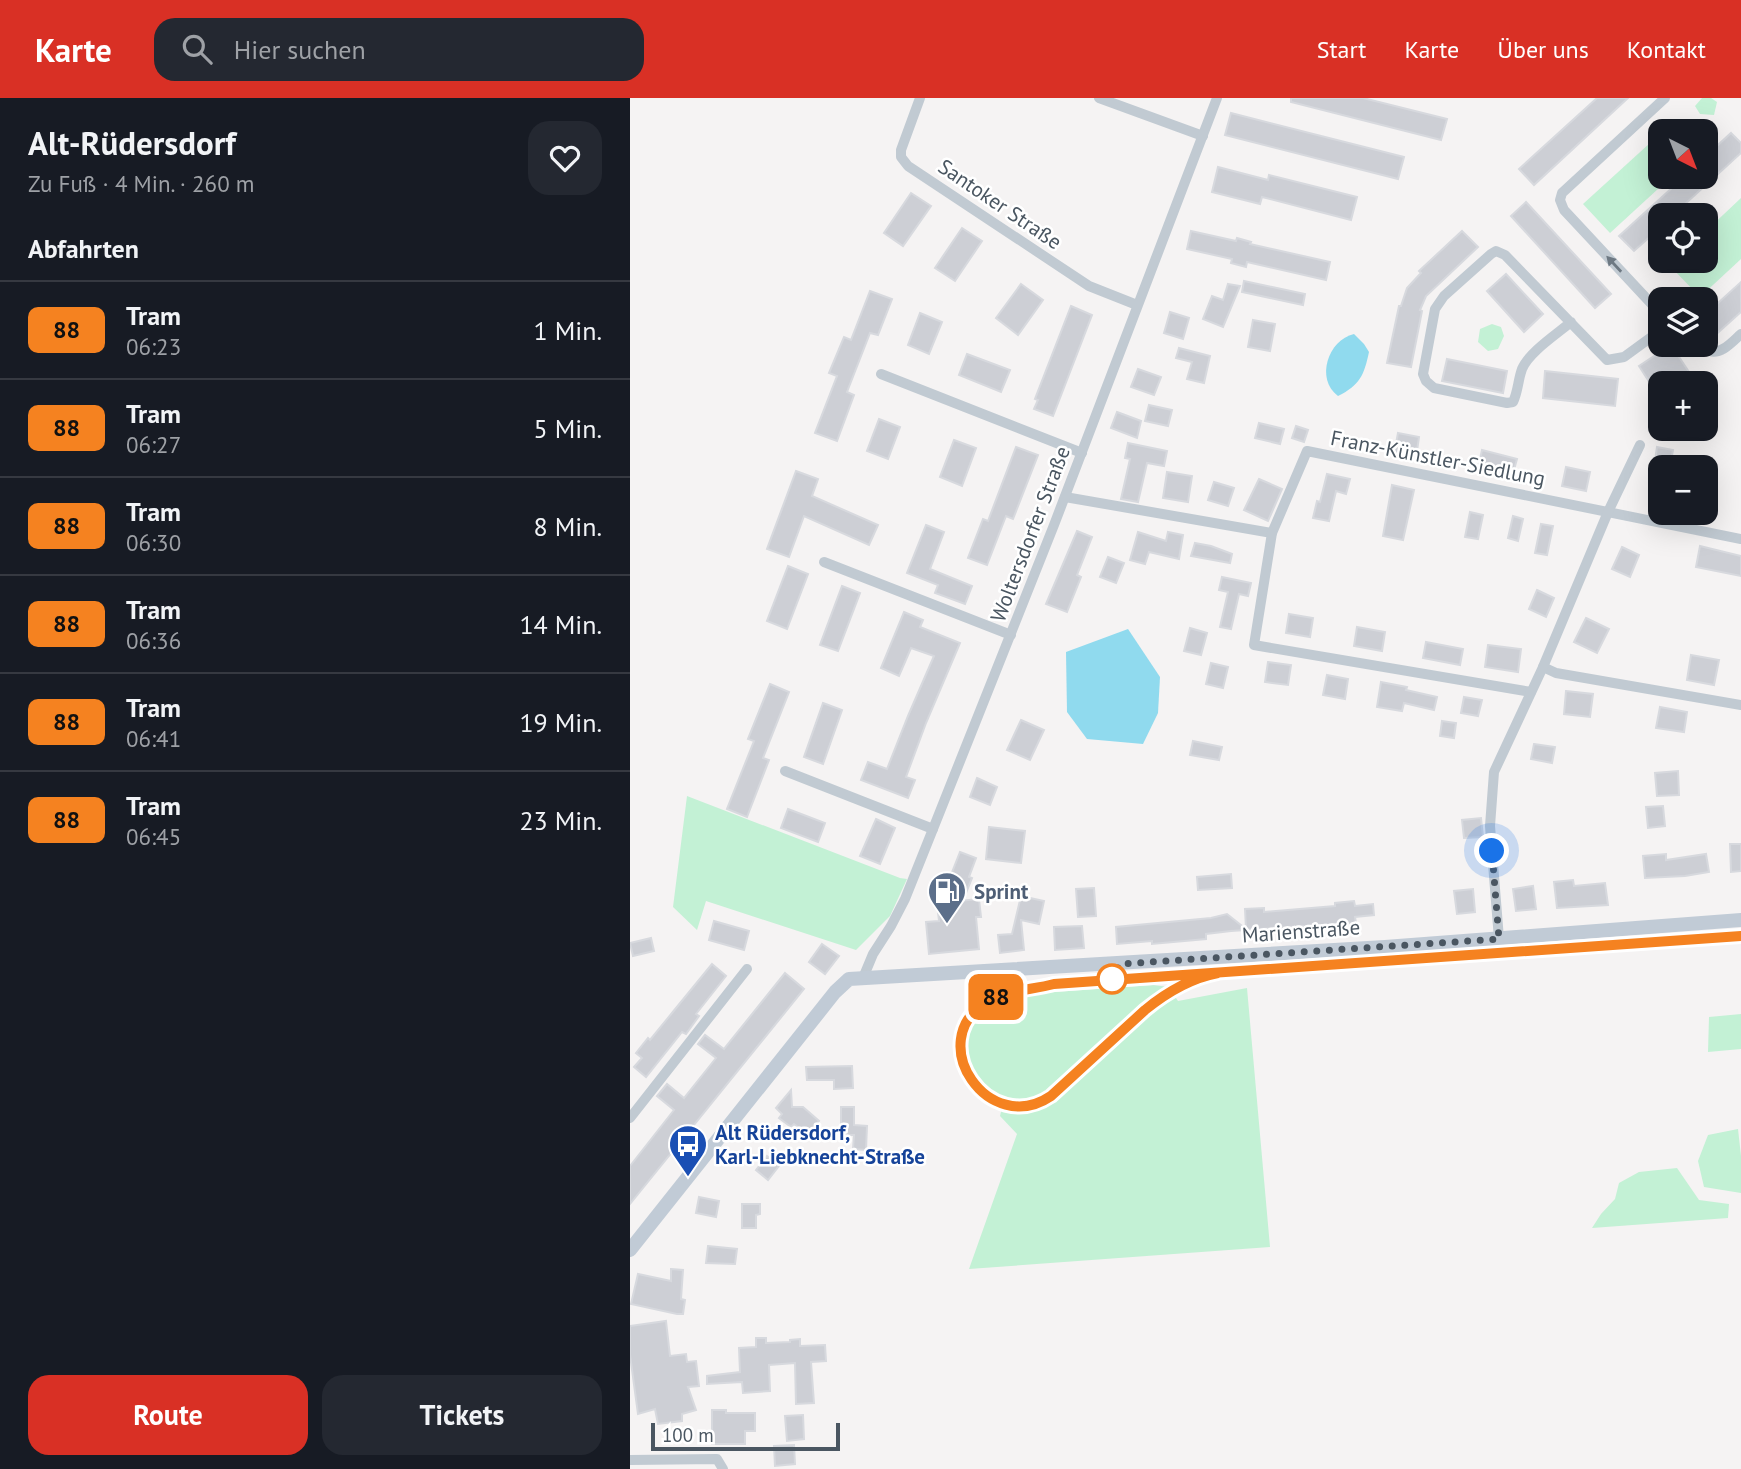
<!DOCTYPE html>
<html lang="de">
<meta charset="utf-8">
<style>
body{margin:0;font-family:"PT Sans",sans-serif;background:#242831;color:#f1f3f6;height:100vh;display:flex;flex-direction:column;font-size:26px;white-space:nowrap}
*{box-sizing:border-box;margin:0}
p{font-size:23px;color:#9ea1a6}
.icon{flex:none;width:38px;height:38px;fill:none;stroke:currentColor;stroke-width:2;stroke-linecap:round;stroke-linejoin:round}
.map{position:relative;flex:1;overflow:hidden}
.panel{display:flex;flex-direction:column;background:#171b24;width:630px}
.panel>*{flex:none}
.badge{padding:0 14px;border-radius:10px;font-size:24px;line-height:46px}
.needle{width:46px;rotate:138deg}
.fabs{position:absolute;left:1018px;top:21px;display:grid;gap:14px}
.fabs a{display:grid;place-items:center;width:70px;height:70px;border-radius:14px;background:#171b24;box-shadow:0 7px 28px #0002;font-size:35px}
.scale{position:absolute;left:21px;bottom:18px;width:189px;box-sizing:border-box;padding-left:7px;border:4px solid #4a5661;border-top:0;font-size:19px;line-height:24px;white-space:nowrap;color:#4a5661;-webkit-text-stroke:5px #fff;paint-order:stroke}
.you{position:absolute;width:35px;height:35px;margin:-18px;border:5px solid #fff;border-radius:50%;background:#1a73e8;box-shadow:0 0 0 10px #1a73e833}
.map>.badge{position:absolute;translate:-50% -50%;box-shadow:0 0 0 4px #fff}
h2{padding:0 28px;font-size:26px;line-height:63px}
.round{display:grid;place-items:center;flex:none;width:74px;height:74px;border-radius:21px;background:#242831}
.summary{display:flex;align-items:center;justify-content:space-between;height:119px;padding:0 28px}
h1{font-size:33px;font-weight:700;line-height:52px}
.primary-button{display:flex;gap:14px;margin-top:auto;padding:14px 28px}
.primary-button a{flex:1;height:80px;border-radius:21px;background:#d93025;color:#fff;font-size:28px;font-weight:700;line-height:80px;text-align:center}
.primary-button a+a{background:#242831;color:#f1f3f6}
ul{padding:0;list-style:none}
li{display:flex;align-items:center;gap:21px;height:98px;padding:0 28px;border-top:2px solid #363941}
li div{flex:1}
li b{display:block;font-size:26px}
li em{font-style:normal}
li .badge{min-width:77px;font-weight:700;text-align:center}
header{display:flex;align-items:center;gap:42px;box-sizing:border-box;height:98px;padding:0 35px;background:#d93025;color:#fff}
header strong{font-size:33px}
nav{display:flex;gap:38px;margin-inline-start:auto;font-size:24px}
.search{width:490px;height:63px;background:#242831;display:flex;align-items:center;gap:18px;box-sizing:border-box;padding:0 24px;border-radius:21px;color:#9ea1a6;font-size:26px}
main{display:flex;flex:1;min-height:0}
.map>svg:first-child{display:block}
</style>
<header>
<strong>Karte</strong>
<div class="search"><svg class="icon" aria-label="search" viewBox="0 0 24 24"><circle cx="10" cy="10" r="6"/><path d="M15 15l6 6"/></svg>Hier suchen</div>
<nav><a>Start</a><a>Karte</a><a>Über uns</a><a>Kontakt</a></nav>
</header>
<main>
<section class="panel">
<div class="summary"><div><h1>Alt-Rüdersdorf</h1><p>Zu Fuß · 4 Min. · 260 m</p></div><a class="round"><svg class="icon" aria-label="heart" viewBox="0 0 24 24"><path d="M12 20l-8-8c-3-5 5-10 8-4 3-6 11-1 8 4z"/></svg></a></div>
<h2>Abfahrten</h2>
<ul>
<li><span class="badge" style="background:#f58220;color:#111">88</span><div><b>Tram</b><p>06:23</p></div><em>1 Min.</em></li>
<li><span class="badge" style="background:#f58220;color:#111">88</span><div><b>Tram</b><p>06:27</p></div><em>5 Min.</em></li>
<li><span class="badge" style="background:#f58220;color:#111">88</span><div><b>Tram</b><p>06:30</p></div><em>8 Min.</em></li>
<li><span class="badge" style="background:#f58220;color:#111">88</span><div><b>Tram</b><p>06:36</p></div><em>14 Min.</em></li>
<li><span class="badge" style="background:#f58220;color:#111">88</span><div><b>Tram</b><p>06:41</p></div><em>19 Min.</em></li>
<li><span class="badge" style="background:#f58220;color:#111">88</span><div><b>Tram</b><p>06:45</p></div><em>23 Min.</em></li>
</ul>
<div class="primary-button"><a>Route</a><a>Tickets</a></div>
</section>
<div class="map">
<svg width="1111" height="1371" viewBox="0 0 1111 1371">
<rect width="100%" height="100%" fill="#f5f3f3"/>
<g fill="#c3f1d5">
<polygon points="1072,0 1081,0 1087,4 1084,17 1070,16 1065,8"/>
<polygon points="1031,35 1031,79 1041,79 980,135 953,106"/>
<polygon points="1111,100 1111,161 1070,199 1039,167 1044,163 1076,163 1076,133"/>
<polygon points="862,226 871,229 874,238 868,251 858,253 848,244 850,231"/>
<polygon points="57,698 270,780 277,781 260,818 226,852 76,803 67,832 43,809"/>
<path d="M523,887L539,889L548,903L617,890L640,1149L339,1171L387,1036L370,1018L374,1001C367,998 360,996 354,991C329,972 326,931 352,910C361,903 370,900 381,897Z"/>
<polygon points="1111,916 1111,951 1078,954 1079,919"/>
<polygon points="1108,1031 1111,1058 1111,1095 1074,1089 1068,1063 1078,1037"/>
<polygon points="1047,1070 1069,1102 1099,1106 1098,1120 962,1130 971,1116 985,1101 989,1085 1009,1074"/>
</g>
<g fill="#90daee">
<path d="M724,236L734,246L739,254C734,277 730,287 708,298C685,281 698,242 724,236Z"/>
<polygon points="498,531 530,579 528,615 513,646 457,641 437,614 436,554"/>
</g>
<g fill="#cdcfd5" stroke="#d7d9de" stroke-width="2">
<polygon points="661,0 733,0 817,21 811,42 661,4"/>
<polygon points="967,0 998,0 904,87 889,71"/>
<polygon points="601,15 774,59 768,81 595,37"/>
<polygon points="1101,35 1111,45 1111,55 1043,117 1031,117 1031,129 1004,153 989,138 1054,79 1076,79 1076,58"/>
<polygon points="588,69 638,82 639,77 727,99 721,122 632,99 630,106 582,94"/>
<polygon points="281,95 301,108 273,148 254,135"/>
<polygon points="896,104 981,196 965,210 881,118"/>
<polygon points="332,130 352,143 325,183 305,170"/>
<polygon points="561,133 606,143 607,140 621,144 620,146 700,164 696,182 617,164 616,169 601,165 602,161 557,151"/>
<polygon points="832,133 848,149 796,198 790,212 792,213 781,269 757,265 769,208 771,208 777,190 791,175 789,173"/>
<polygon points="876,176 913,216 894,234 857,193"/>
<polygon points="614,183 675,196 673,207 612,194"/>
<polygon points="1111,184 1111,214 1083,239 1076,232 1076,216"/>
<polygon points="391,186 413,202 388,237 366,220"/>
<polygon points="598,186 610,188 593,229 573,221 582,198 593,202"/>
<polygon points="240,193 262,201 248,237 240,235 217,294 224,297 207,343 185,335 207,278 199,275 214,239 221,242"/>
<polygon points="441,208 462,217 423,318 404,311 408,302 405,301"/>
<polygon points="540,214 559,220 553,241 534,235"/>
<polygon points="290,215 312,224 299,256 278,247"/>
<polygon points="623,222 645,226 640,253 618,249"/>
<polygon points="1041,247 1059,274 1041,285 1031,285 1031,302 1009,268"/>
<polygon points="549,250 580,258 574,285 557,281 562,264 546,260"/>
<polygon points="337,256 380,272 371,294 329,277"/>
<polygon points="817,261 877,273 873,295 812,283"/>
<polygon points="508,271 531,279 524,297 501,289"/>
<polygon points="915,273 988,281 985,308 913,300"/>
<polygon points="519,307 542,312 538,328 515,323"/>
<polygon points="487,314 511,323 507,340 481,330"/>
<polygon points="249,321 270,329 258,361 237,353"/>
<polygon points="629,325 654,331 650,346 625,340"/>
<polygon points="666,328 678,332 674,344 662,340"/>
<polygon points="768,335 789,339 786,360 764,356"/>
<polygon points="324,342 346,350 332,388 310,379"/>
<polygon points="498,345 537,353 534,368 517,365 508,404 491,401 500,361 495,360"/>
<polygon points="386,349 408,357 383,421 376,418 357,467 338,460 353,421 358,423"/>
<polygon points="1027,349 1043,352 1040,369 1024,369"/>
<polygon points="852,352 887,361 882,379 848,370"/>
<polygon points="936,369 960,374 956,393 932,388"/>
<polygon points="166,373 188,381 182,398 248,427 239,447 174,418 159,459 137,451"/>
<polygon points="537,374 562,378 558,404 533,400"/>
<polygon points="697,376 720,381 716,396 706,393 699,423 683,420 687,403 690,404"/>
<polygon points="629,381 652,391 638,423 614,412"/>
<polygon points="584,384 604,390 598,408 578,402"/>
<polygon points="762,387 784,392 773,442 753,438"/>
<polygon points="840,414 853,417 848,441 835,439"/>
<polygon points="883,418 893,421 888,443 878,440"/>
<polygon points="911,426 923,428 917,457 905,455"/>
<polygon points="296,427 314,434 300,471 342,488 335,506 305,495 308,487 277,475"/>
<polygon points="447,433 462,439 447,477 451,479 437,514 416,506"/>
<polygon points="508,434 536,443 538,434 553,437 549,461 519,454 515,466 500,462"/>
<polygon points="565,445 581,448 602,456 600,465 561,458"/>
<polygon points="1070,448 1111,458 1111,478 1066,469"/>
<polygon points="992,449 1009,457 1000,479 982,471"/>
<polygon points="478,459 494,465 486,485 470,479"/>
<polygon points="158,468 178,476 157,531 137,523"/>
<polygon points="592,479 621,485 618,498 609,496 601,531 590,529 598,494 589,492"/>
<polygon points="212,488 230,495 208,553 190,547"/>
<polygon points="907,492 924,500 916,519 899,511"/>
<polygon points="274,514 293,522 290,529 330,545 296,625 276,679 285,682 278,700 231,682 238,664 257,671 278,618 304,558 281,550 269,578 251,570"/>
<polygon points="659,516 683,520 680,539 656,535"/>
<polygon points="956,520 979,531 967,555 944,544"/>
<polygon points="727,529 755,534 752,553 724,548"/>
<polygon points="560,530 577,535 571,557 554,553"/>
<polygon points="796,544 833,551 830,567 793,560"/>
<polygon points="858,547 891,551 888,574 855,569"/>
<polygon points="1061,557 1089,562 1084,587 1057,582"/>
<polygon points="638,564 661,567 658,587 635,584"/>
<polygon points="581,565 598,569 593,590 576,586"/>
<polygon points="697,577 718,581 715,601 693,597"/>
<polygon points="751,584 777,589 776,592 807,599 804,612 774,605 772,613 747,609"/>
<polygon points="140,586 159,594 133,660 139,662 117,719 97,711 124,643 118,641"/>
<polygon points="936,593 963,596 960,619 934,616"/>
<polygon points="834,599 852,602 848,618 831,615"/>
<polygon points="193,605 212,612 193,666 174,659"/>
<polygon points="1030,609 1057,614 1054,634 1026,630"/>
<polygon points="391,622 414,632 400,662 377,652"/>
<polygon points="812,623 826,625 824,640 810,638"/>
<polygon points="563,643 592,649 589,662 560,657"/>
<polygon points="904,646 925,649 922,665 901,661"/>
<polygon points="1048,673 1049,697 1027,698 1025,675"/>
<polygon points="347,680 367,689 360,707 340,699"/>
<polygon points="1033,708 1035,728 1018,730 1016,709"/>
<polygon points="158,711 195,725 188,744 151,730"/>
<polygon points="851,720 853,739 834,740 832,722"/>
<polygon points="246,721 265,730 250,766 230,758"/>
<polygon points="359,729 395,733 391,765 356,761"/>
<polygon points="1100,746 1111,746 1111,773 1101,774"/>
<polygon points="330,754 346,760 339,779 342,780 336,795 317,787"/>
<polygon points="1036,756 1036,762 1076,756 1079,774 1055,778 1015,780 1013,758"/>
<polygon points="601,776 602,790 568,792 567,779"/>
<polygon points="943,782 944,788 975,785 978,807 927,810 924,784"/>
<polygon points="903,788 906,811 886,813 883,791"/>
<polygon points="464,790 466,818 448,819 446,791"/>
<polygon points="843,791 845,814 827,816 824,793"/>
<polygon points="391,798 414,803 409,826 391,822 394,852 370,855 368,837 382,836"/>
<polygon points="349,801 351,819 346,819 349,851 299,856 296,824 309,823 307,805"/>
<polygon points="724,803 725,808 743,806 744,817 725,819 726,825 695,827 695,829 673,832 673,828 601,833 576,836 576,841 522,846 522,843 487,846 486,829 581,820 597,816 616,831 615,811 634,810 634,814 705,808 705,805"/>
<polygon points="84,823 119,833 114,852 79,842"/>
<polygon points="452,828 454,850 425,852 424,829"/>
<polygon points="21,840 24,853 3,858 0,845"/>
<polygon points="192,846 209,858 195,876 179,864"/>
<polygon points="82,866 96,878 66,916 69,918 56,936 52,934 16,979 4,969 12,960 6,955 18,940 20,942 42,915"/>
<polygon points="155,875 174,891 0,1106 0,1068 44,1012 27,998 37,986 54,1000 86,960 68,946 75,937 94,951"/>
<polygon points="222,968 223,990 204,991 204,982 177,982 176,969"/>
<polygon points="161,992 162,1009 173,1009 189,1023 178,1037 164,1026 161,1029 149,1020 152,1016 146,1010"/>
<polygon points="211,1009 224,1009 224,1027 237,1028 236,1052 223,1051 224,1037 211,1037"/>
<polygon points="137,1058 149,1068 138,1082 126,1072"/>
<polygon points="69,1099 89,1103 86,1119 66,1115"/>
<polygon points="112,1106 130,1106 130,1116 126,1117 126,1130 112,1130"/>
<polygon points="78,1148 107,1151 105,1166 76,1165"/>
<polygon points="41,1171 53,1172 51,1201 55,1202 53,1216 47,1216 1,1206 8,1176 41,1183"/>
<polygon points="36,1223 40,1258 56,1256 57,1264 66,1263 69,1288 58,1289 66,1312 52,1316 52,1323 28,1326 25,1311 8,1316 0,1257 0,1228"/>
<polygon points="126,1240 136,1240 136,1245 160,1244 160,1242 170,1241 170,1248 195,1247 196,1263 181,1264 184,1305 166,1306 165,1265 139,1267 140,1293 113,1295 112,1284 77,1286 77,1278 110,1274 109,1250 126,1249"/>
<polygon points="82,1312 96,1312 96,1315 125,1315 125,1333 115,1333 115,1346 82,1346"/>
<polygon points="173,1317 174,1341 157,1343 155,1318"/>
<polygon points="164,1347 165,1366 145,1368 144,1348"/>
</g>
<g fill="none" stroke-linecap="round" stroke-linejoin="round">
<g stroke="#c1cad2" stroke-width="10">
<polyline points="290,0 271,52 271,59 278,68 459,188 507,207"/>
<polyline points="469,0 573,38"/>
<polyline points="1031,216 934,112 930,102 932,95 1035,0"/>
<path d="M941,224C927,236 899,254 892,271C888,282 888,294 883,304L877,305L804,290L796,283L793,276L805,211L814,198L861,156L866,153L875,157L977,262L994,259L1031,232"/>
<path d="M1069,247C1073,249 1076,252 1080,253C1091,257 1103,243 1111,236"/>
<polyline points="251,276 452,355"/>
<polyline points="435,399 642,435"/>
<polyline points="194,464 381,537"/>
<polyline points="913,569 926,575 1111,607"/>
<polyline points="901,594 624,547 642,435 677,353 1111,441"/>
<polyline points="155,673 303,731"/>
<polyline points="869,841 860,728 864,674 913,569 978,414 1010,347"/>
<polyline points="233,880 243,856 261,828 275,801 303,731 424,427 587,0"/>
<polyline points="0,1020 117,871"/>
<polyline points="0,1362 87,1361 93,1371"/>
</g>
<polyline stroke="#c1cbd6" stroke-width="14" points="0,1152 205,894 219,881 755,849 1111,822"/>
<path stroke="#b5b8bd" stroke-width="2" d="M596,874C548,880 520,908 486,939C465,958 445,976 425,995C363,1046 290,943 357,904C368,897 380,896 392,893C424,887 451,883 482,881L1111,838"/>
</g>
<defs><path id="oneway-solid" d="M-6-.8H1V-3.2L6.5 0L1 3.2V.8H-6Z" transform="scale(1.75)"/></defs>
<use fill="#6e7983" href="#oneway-solid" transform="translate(984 166) rotate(-133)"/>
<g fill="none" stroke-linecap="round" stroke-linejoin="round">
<defs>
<path id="line" d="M588,875C561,880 537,894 515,912L421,998C359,1040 293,944 356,904C375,892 402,892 424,886L1111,838"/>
</defs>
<use href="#line" stroke="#fff" stroke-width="16"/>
<use href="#line" stroke="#f58220" stroke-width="10"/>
<polyline stroke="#4a5661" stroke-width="7" stroke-dasharray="0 12.6" points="482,881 490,866 869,841 862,753"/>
</g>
<defs>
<symbol id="fuel-pin" viewBox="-11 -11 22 30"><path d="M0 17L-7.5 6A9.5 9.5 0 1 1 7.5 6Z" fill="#5c6f8a" stroke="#fff"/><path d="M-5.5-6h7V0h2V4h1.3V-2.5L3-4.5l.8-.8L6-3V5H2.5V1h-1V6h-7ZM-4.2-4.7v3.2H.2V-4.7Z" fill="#fff"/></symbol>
<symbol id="bus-pin" viewBox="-11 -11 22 30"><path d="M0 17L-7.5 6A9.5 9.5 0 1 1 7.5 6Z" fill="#1a4fb4" stroke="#fff"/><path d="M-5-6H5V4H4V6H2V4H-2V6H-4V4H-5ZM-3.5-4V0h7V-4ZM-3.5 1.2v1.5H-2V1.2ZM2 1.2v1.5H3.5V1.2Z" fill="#fff"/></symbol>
</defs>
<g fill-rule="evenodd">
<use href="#fuel-pin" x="295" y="771" width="44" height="60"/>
<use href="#bus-pin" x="36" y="1024" width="44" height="60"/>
</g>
<circle fill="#fff" stroke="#f58220" stroke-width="3.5" cx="482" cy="881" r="14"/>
<g text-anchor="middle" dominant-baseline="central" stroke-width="5" stroke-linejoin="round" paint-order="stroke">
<g font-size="21" fill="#4a5661" stroke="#fff">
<text transform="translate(370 106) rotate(34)">Santoker Straße</text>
<text transform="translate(808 360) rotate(11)">Franz-Künstler-Siedlung</text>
<text transform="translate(400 436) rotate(-69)">Woltersdorfer Straße</text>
<text transform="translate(671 833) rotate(-4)">Marienstraße</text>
</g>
<g font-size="21" font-weight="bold" fill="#4e5e75" stroke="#fff" text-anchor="start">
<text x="344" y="793">Sprint</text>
</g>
<g font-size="21" font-weight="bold" fill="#164399" stroke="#fff" text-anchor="start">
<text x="85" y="1034">Alt Rüdersdorf,<tspan x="85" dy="24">Karl-Liebknecht-Straße</tspan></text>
</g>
</g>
</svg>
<div class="fabs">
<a><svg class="needle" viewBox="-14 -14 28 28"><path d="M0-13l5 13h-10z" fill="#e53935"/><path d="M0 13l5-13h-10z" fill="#9ea1a6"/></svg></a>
<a><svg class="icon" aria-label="locate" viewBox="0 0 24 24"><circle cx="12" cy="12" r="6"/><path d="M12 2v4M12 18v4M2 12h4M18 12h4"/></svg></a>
<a><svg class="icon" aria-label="layers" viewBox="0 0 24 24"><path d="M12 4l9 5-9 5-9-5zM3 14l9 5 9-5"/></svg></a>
<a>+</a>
<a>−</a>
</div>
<div class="scale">100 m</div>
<div class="you" style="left:862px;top:753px"></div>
<b class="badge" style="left:366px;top:899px;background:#f58220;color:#111">88</b>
</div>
</main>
